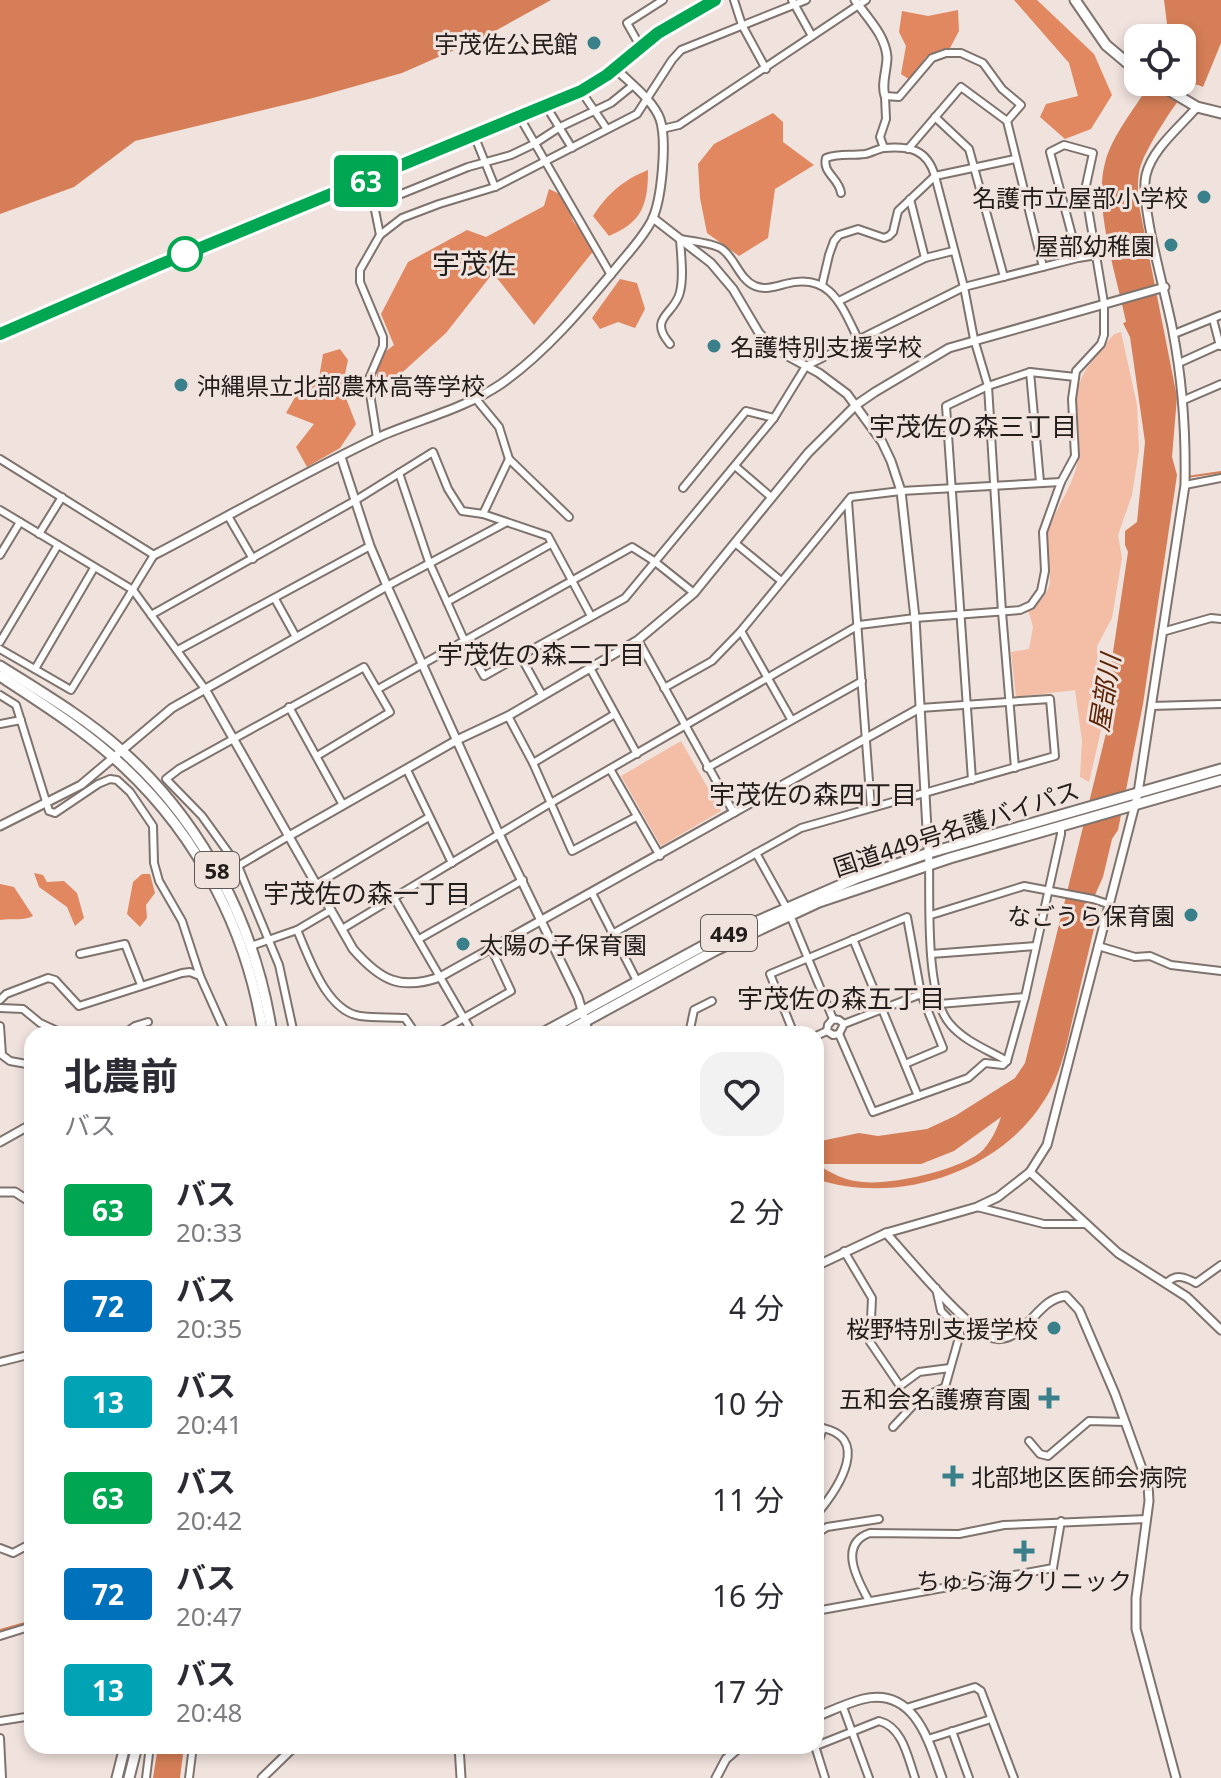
<!DOCTYPE html>
<html lang="ja">
<meta charset="utf-8">
<style>
body{margin:0;font-family:"Noto Sans","Noto Sans JP",sans-serif;background:#f2f2f3;color:#2b2b33;height:100vh;display:flex;flex-direction:column;font-size:30px;white-space:nowrap}
*{box-sizing:border-box;margin:0}
p{font-size:26px;color:#7c7c81}
.icon{flex:none;width:44px;height:44px;fill:none;stroke:currentColor;stroke-width:2;stroke-linecap:round;stroke-linejoin:round}
.map{position:relative;flex:1;overflow:hidden}
.panel{position:absolute;left:24px;top:1026px;width:800px;height:728px;display:flex;flex-direction:column;background:#fff;border-radius:24px;box-shadow:0 4px 12px #0003}
.panel>*{flex:none}
.badge{padding:0 16px;border-radius:6px;font-size:28px;line-height:52px}
.tools{position:absolute;left:1124px;top:24px;display:grid;gap:16px}
.tools a{display:grid;place-items:center;width:72px;height:72px;border-radius:16px;background:#fff;box-shadow:0 4px 12px #0003;font-size:40px}
.map>.badge{position:absolute;translate:-50% -50%;box-shadow:0 0 0 4px #fff}
.round{display:grid;place-items:center;flex:none;width:84px;height:84px;border-radius:24px;background:#f2f2f3}
.head{display:flex;align-items:center;justify-content:space-between;height:136px;padding:0 40px}
h1{font-size:38px;font-weight:700;line-height:60px}
ul{padding:0;list-style:none}
li{display:flex;align-items:center;gap:24px;height:96px;padding:0 40px}
li div{flex:1}
li b{display:block;font-size:30px}
li em{font-style:normal}
li .badge{min-width:88px;font-weight:700;text-align:center}
.map>svg:first-child{display:block}
</style>
<div class="map">
<svg width="1221" height="1778" viewBox="0 0 1221 1778">
<rect width="100%" height="100%" fill="#f0e2dd"/>
<g fill="#f3bda6">
<path d="M1121,332L1137,405L1139,450L1132,495L1118,535L1122,558L1112,618L1097,646L1102,726L1089,782L1080,777L1082,741L1075,690L1016,697L1011,652L1029,649L1033,627L1028,610C1071,581 1035,566 1049,528C1057,506 1075,483 1078,459C1082,434 1071,403 1081,379C1088,363 1104,347 1114,334Z"/>
<polygon points="681,741 721,811 661,846 621,776"/>
</g>
<g fill="#e18861">
<polygon points="1014,0 1037,0 1094,54 1112,95 1091,129 1065,139 1040,117 1046,104 1078,96 1069,63"/>
<polygon points="958,10 959,31 950,48 926,57 910,80 901,74 906,46 899,32 902,11 928,16"/>
<polygon points="773,113 783,122 783,142 814,165 775,189 768,238 739,256 707,233 700,198 698,164 714,144"/>
<path d="M648,170C648,205 642,222 609,236L593,216C607,194 623,180 648,170Z"/>
<polygon points="549,189 564,196 573,221 595,249 534,325 493,273 446,333 396,378 377,383 377,358 394,345 381,314 408,262 467,230 486,237 544,206"/>
<polygon points="620,279 637,283 645,309 635,328 618,322 600,329 592,318"/>
<polygon points="340,349 348,360 342,388 356,424 340,448 307,467 296,447 314,424 286,413 298,392 319,378 323,354"/>
<polygon points="34,873 43,875 47,882 64,881 77,893 84,918 75,926 67,907 39,887"/>
<polygon points="142,874 150,874 155,893 146,905 147,918 140,927 127,914 133,882"/>
<path d="M0,884L14,887L33,916C24,921 11,918 0,920Z"/>
</g>
<g fill="#d57e57" fill-rule="evenodd">
<polygon points="0,0 551,0 486,36 402,73 313,98 135,141 74,187 0,214"/>
<path d="M1164,0H1221V43L1203,87C1198,85 1197,83 1191,87C1178,96 1148,146 1142,162C1137,174 1138,188 1138,200L1177,397L1172,457L1177,475L1143,704L1127,785L1118,830L1112,839L1103,877L1095,895L1099,908C1091,941 1083,975 1075,1009C1069,1033 1065,1057 1055,1080C1017,1167 903,1208 816,1179V1142L859,1133L878,1136L927,1129L955,1116L1015,1078L1025,1063L1111,713L1106,699L1128,552L1125,545V531L1137,522L1145,442L1130,337L1123,323L1126,322C1117,277 1093,207 1105,163C1112,135 1136,107 1151,82H1182V38H1164L1167,24ZM1001,1117C997,1129 992,1140 983,1150C962,1170 892,1185 863,1182C846,1181 832,1174 817,1164H921L954,1151Z"/>
<polygon points="158,1746 184,1746 180,1778 153,1778"/>
</g>
<g fill="none" stroke-linecap="round" stroke-linejoin="round">
<g stroke="#d57e57" stroke-width="2">
<polyline points="1187,477 1221,472"/>
<polyline points="0,1630 32,1621"/>
</g>
<defs>
<g id="minor">
<polyline points="734,0 742,25 766,69"/>
<polyline points="792,0 812,36"/>
<polyline points="640,46 627,23 663,0"/>
<polyline points="581,91 607,129"/>
<polyline points="546,106 572,148"/>
<polyline points="519,116 611,275"/>
<polyline points="935,117 969,149 1004,277"/>
<polyline points="662,129 679,125 866,0"/>
<polyline points="474,135 495,187"/>
<polyline points="884,148 880,137 886,119 885,96 899,97 932,58 946,53 961,53 983,63 1002,89 1021,105 1007,121"/>
<polyline points="908,149 961,87 1007,121 1043,267"/>
<polyline points="362,183 374,205 380,235"/>
<path d="M841,193C839,178 822,173 826,158C839,153 851,156 865,154C871,153 877,149 884,148C910,146 927,149 935,176L964,287L974,339L988,386L1002,612L1015,768"/>
<polyline points="910,199 925,258"/>
<polyline points="374,205 468,167 511,155 534,144 560,127 611,103 632,86"/>
<polyline points="822,285 829,255 834,241 839,235 858,229 884,238 889,236 893,232 898,211 935,176 1015,159"/>
<polyline points="839,301 925,258 953,251"/>
<polyline points="1213,319 1220,346"/>
<polyline points="1174,334 1221,315"/>
<path d="M670,344C647,317 675,315 680,292C684,276 681,256 680,239C692,241 713,243 722,249C735,258 739,279 755,286C765,290 774,287 785,284C830,272 841,304 858,339"/>
<polyline points="1179,363 1221,344"/>
<polyline points="1030,372 1040,482"/>
<polyline points="476,399 499,427 509,459 569,517"/>
<polyline points="1184,400 1221,384"/>
<polyline points="377,438 368,381 383,346 383,337 360,282 360,270 380,235 402,218 439,204 495,187 637,114 672,60 681,50 806,0"/>
<polyline points="0,459 154,555 71,690 0,649"/>
<polyline points="735,466 771,497"/>
<polyline points="399,473 429,562 465,642 484,676 625,598 774,418 806,366 964,287 1078,258 1097,255"/>
<polyline points="1185,485 1221,478"/>
<polyline points="683,488 746,411 774,418"/>
<polyline points="848,501 871,808"/>
<polyline points="0,510 133,590 205,689"/>
<polyline points="483,514 509,459"/>
<polyline points="228,516 253,559"/>
<polyline points="39,534 62,497"/>
<polyline points="735,543 780,580"/>
<polyline points="0,555 20,522"/>
<polyline points="387,586 505,523"/>
<polyline points="275,599 296,637"/>
<polyline points="447,602 551,544"/>
<polyline points="151,615 356,500 433,452 448,489 462,511 483,514 548,536 591,616"/>
<polyline points="741,631 791,719"/>
<polyline points="1162,632 1211,618 1221,619"/>
<polyline points="638,640 734,813"/>
<polyline points="0,642 58,545"/>
<polyline points="178,650 370,546"/>
<polyline points="521,657 542,695"/>
<polyline points="590,668 637,754"/>
<polyline points="35,669 94,568"/>
<polyline points="664,688 712,661 741,631 851,497 901,491 1061,482"/>
<polyline points="378,689 632,547 654,561 694,593"/>
<polyline points="0,695 16,705 49,811 55,813 98,784 110,779 117,780 130,792 153,826 154,863 159,881 182,921 200,976 226,1034"/>
<polyline points="1151,706 1221,704"/>
<polyline points="289,707 343,805"/>
<polyline points="508,716 533,763 572,851 636,817"/>
<polyline points="0,724 21,720"/>
<polyline points="533,763 615,714"/>
<polyline points="707,768 862,681"/>
<polyline points="610,769 660,856"/>
<polyline points="407,770 452,863"/>
<polyline points="972,780 946,406 988,386 1030,372 1075,377"/>
<polyline points="756,853 786,907"/>
<path d="M929,864C930,903 925,996 950,1024C964,1041 988,1050 1007,1061"/>
<polyline points="238,866 289,836"/>
<polyline points="317,884 429,817"/>
<polyline points="592,893 637,981"/>
<polyline points="393,896 473,1034"/>
<polyline points="790,915 833,1019"/>
<polyline points="931,915 1024,886 1093,899 1108,904"/>
<polyline points="342,929 549,804 859,625 915,618 1020,610 1031,605 1041,591 1045,571 1043,532 1061,482 1075,456 1072,399 1076,371 1101,344 1104,335 1104,303 1085,190 1093,153 1064,145 1050,152 1078,258"/>
<path d="M297,930C309,957 326,1011 360,1016C374,1018 390,1017 405,1018L416,1034"/>
<polyline points="612,934 801,828 1055,756 1050,699 920,708"/>
<polyline points="419,939 523,880"/>
<polyline points="853,939 918,1096"/>
<polyline points="251,946 297,930 331,910"/>
<polyline points="1098,946 1135,957 1150,956 1171,965 1221,971"/>
<polyline points="80,954 125,944 141,985"/>
<polyline points="931,954 1036,946"/>
<polyline points="0,1000 6,994 48,978 55,980 79,1006 182,973 190,972 200,976"/>
<polyline points="939,1004 1025,997"/>
<polyline points="0,1008 23,1009 40,1023 64,1034"/>
<polyline points="844,1024 839,1020 833,1019 828,1025 827,1031 833,1035 839,1034 844,1024 921,994"/>
<polyline points="0,1026 2,1055 10,1061 32,1065"/>
<polyline points="80,1034 92,1034"/>
<polyline points="124,1034 135,1026 148,1022"/>
<polyline points="294,1034 279,965 238,866 202,816 166,779 179,769 364,667 390,712 317,756"/>
<polyline points="436,1034 511,991 491,948"/>
<polyline points="689,1034 694,1010 712,1001"/>
<polyline points="794,1034 770,974 907,917 921,994 943,1048 905,1064"/>
<polyline points="839,1034 873,1112 968,1078 985,1063 1003,1065 1007,1061"/>
<polyline points="816,1036 827,1031"/>
<polyline points="1007,1061 1025,997 1061,834 1061,826"/>
<polyline points="977,1207 1044,1224 1086,1224"/>
<polyline points="844,1251 872,1298 870,1342 900,1386 896,1399"/>
<polyline points="816,1256 820,1263"/>
<path d="M1166,1284C1175,1273 1185,1277 1196,1283L1221,1265"/>
<polyline points="0,1362 32,1354"/>
<polyline points="900,1386 919,1372 950,1368"/>
<path d="M816,1427C875,1434 838,1489 816,1515"/>
<polyline points="893,1427 918,1400 945,1387 960,1334 959,1329 941,1311 936,1288"/>
<polyline points="1029,1441 1040,1454 1048,1456 1089,1421 1125,1422"/>
<polyline points="816,1449 823,1428"/>
<polyline points="816,1534 827,1527 879,1519"/>
<polyline points="0,1548 13,1553 32,1543"/>
<path d="M869,1601C858,1581 837,1544 870,1533L959,1534L1004,1525L1147,1519"/>
<polyline points="816,1611 1053,1568 1061,1521"/>
<polyline points="0,1636 32,1626"/>
<polyline points="843,1707 869,1778"/>
<polyline points="906,1708 975,1687 981,1691 1014,1778"/>
<polyline points="0,1721 32,1716"/>
<polyline points="952,1731 969,1778"/>
<polyline points="0,1738 2,1778"/>
<polyline points="928,1739 991,1719"/>
<polyline points="727,1746 732,1752"/>
<polyline points="815,1746 825,1778"/>
<path d="M816,1746L879,1721C903,1727 908,1758 915,1778"/>
<polyline points="146,1778 150,1746"/>
<polyline points="189,1778 193,1746"/>
</g>
<g id="tertiary">
<path d="M855,0C867,18 885,34 887,57C887,70 881,84 885,96"/>
<polyline points="653,218 711,263 733,289 759,333 773,348 819,373 847,394 882,442 891,461 901,491 915,618 929,864"/>
<polyline points="341,457 370,546 387,586 499,834 578,997 589,1034"/>
<path d="M154,555C229,516 303,473 379,437C420,419 464,409 501,384C545,353 582,309 616,268C628,253 643,238 652,220C662,199 667,140 660,119C653,100 630,83 616,69"/>
<path d="M205,689L353,949C380,980 400,991 440,977L920,708"/>
<polyline points="0,826 81,785 172,708 387,586"/>
<polyline points="289,836 457,740 508,716 638,640 694,593 808,453 856,405 875,392 949,348 1165,287"/>
<polyline points="0,1142 32,1124"/>
<polyline points="1030,1172 1118,1253 1187,1297 1221,1330"/>
<polyline points="0,1192 15,1192 32,1203"/>
<path d="M886,1233C905,1254 970,1333 993,1338C1002,1340 1010,1337 1017,1332C1034,1321 1044,1298 1066,1296L1079,1310L1115,1394L1148,1485L1149,1501L1136,1598V1629L1176,1778"/>
<path d="M816,1266L886,1233L977,1207L998,1197L1030,1172L1047,1145L1138,793L1185,485C1186,433 1183,384 1173,332C1167,297 1139,205 1146,175C1152,149 1180,127 1197,107"/>
<path d="M816,1717C831,1711 847,1703 863,1699C915,1687 929,1742 942,1778"/>
<polyline points="459,1746 461,1778"/>
<polyline points="262,1778 295,1746"/>
<polyline points="716,1778 726,1759 741,1746"/>
</g>
<g id="trunk">
<polyline points="1075,0 1106,45 1138,72"/>
<polyline points="1155,82 1197,107 1221,113"/>
<polyline points="0,334 159,265 581,91 607,75 658,33 715,0"/>
<path d="M0,666C41,692 84,717 120,749C203,822 256,926 272,1034"/>
<path d="M0,676C43,704 87,732 124,767C199,837 248,933 263,1034"/>
<polyline points="541,1034 714,940 857,878 929,853 1221,769"/>
<polyline points="562,1034 714,951 819,902 950,858 1221,780"/>
<polyline points="117,1778 125,1746"/>
<polyline points="129,1778 137,1746"/>
</g>
</defs>
<use href="#minor" stroke="#7f736e" stroke-width="10"/>
<use href="#tertiary" stroke="#7f736e" stroke-width="11"/>
<use href="#trunk" stroke="#7f736e" stroke-width="13"/>
<use href="#minor" stroke="#fff" stroke-width="6"/>
<use href="#tertiary" stroke="#fff" stroke-width="7"/>
<use href="#trunk" stroke="#fff" stroke-width="9"/>
</g>
<g fill="none" stroke-linecap="round" stroke-linejoin="round">
<defs>
<polyline id="line" points="0,334 159,265 581,91 607,75 658,33 715,0"/>
</defs>
<use href="#line" stroke="#fff" stroke-width="18"/>
<use href="#line" stroke="#00a651" stroke-width="12"/>
</g>
<g fill="#39808b" stroke="#f0e2dd" stroke-width="3">
<circle cx="594" cy="43" r="8"/>
<circle cx="1204" cy="197" r="8"/>
<circle cx="1171" cy="245" r="8"/>
<circle cx="714" cy="346" r="8"/>
<circle cx="181" cy="385" r="8"/>
<circle cx="1191" cy="915" r="8"/>
<circle cx="463" cy="944" r="8"/>
<circle cx="1054" cy="1328" r="8"/>
<path d="M1045 1386h8v8h8v8h-8v8h-8v-8h-8v-8h8z"/>
<path d="M949 1464h8v8h8v8h-8v8h-8v-8h-8v-8h8z"/>
<path d="M1020 1539h8v8h8v8h-8v8h-8v-8h-8v-8h8z"/>
</g>
<circle fill="#fff" stroke="#00a651" stroke-width="4" cx="185" cy="254" r="16"/>
<g text-anchor="middle" dominant-baseline="central" stroke-width="6" stroke-linejoin="round" paint-order="stroke">
<g fill="#f0e2dd" stroke="#605855" stroke-width="2">
<rect x="195" y="852" width="44" height="36" rx="6"/>
<rect x="701" y="915" width="56" height="36" rx="6"/>
</g>
<g font-size="22" font-weight="bold" fill="#221d1b">
<text x="217" y="870">58</text>
<text x="729" y="933">449</text>
</g>
<g font-size="24" fill="#221d1b" stroke="#f0e2dd" text-anchor="end">
<text x="578" y="43">宇茂佐公民館</text>
<text x="1188" y="197">名護市立屋部小学校</text>
<text x="1155" y="245">屋部幼稚園</text>
<text x="730" y="346" text-anchor="start">名護特別支援学校</text>
<text x="197" y="385" text-anchor="start">沖縄県立北部農林高等学校</text>
<text x="1175" y="915">なごうら保育園</text>
<text x="479" y="944" text-anchor="start">太陽の子保育園</text>
<text x="1038" y="1328">桜野特別支援学校</text>
<text x="1031" y="1398">五和会名護療育園</text>
<text x="971" y="1476" text-anchor="start">北部地区医師会病院</text>
<text x="1024" y="1580" text-anchor="middle">ちゅら海クリニック</text>
</g>
<g font-size="24" fill="#221d1b" stroke="#f0e2dd">
<text transform="translate(956 828) rotate(-18)">国道449号名護バイパス</text>
</g>
<g font-size="26" fill="#221d1b" stroke="#f0e2dd">
<text x="973" y="426">宇茂佐の森三丁目</text>
<text x="541" y="654">宇茂佐の森二丁目</text>
<text x="813" y="794">宇茂佐の森四丁目</text>
<text x="367" y="893">宇茂佐の森一丁目</text>
<text x="841" y="998">宇茂佐の森五丁目</text>
</g>
<g font-size="26" font-style="italic" fill="#5b2305" stroke="#f0e2dd">
<text transform="translate(1104 693) rotate(-81)">屋部川</text>
</g>
<g font-size="28" fill="#221d1b" stroke="#f0e2dd">
<text x="474" y="263">宇茂佐</text>
</g>
</g>
</svg>
<div class="tools">
<a><svg class="icon" aria-label="locate" viewBox="0 0 24 24"><circle cx="12" cy="12" r="6"/><path d="M12 2v4M12 18v4M2 12h4M18 12h4"/></svg></a>
</div>
<b class="badge" style="left:366px;top:181px;background:#00a651;color:#fff">63</b>
<section class="panel">
<div class="head"><div><h1>北農前</h1><p>バス</p></div><a class="round"><svg class="icon" aria-label="heart" viewBox="0 0 24 24"><path d="M12 20l-8-8c-3-5 5-10 8-4 3-6 11-1 8 4z"/></svg></a></div>
<ul>
<li><span class="badge" style="background:#00a651;color:#fff">63</span><div><b>バス</b><p>20:33</p></div><em>2 分</em></li>
<li><span class="badge" style="background:#0072bc;color:#fff">72</span><div><b>バス</b><p>20:35</p></div><em>4 分</em></li>
<li><span class="badge" style="background:#00a3b4;color:#fff">13</span><div><b>バス</b><p>20:41</p></div><em>10 分</em></li>
<li><span class="badge" style="background:#00a651;color:#fff">63</span><div><b>バス</b><p>20:42</p></div><em>11 分</em></li>
<li><span class="badge" style="background:#0072bc;color:#fff">72</span><div><b>バス</b><p>20:47</p></div><em>16 分</em></li>
<li><span class="badge" style="background:#00a3b4;color:#fff">13</span><div><b>バス</b><p>20:48</p></div><em>17 分</em></li>
</ul>
</section>
</div>
